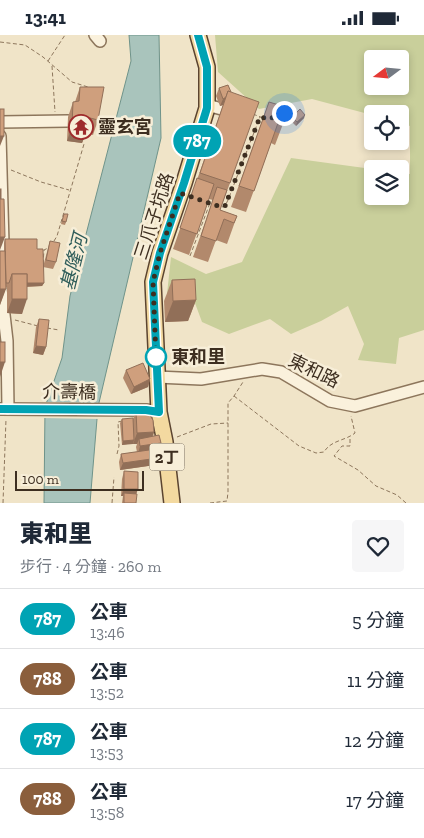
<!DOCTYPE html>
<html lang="zh-TW">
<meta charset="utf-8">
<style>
body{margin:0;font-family:"Zilla Slab","Noto Sans TC",serif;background:#f6f6f7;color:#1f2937;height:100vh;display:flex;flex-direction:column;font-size:19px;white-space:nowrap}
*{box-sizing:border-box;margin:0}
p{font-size:16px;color:#747a83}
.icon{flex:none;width:28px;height:28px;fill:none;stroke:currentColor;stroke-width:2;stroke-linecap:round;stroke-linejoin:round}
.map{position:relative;height:468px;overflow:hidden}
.details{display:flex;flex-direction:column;background:#fff;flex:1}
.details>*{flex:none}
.badge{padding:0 10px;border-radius:16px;font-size:18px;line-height:32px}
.needle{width:32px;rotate:254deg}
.fabs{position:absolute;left:364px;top:15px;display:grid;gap:10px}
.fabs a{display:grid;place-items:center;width:45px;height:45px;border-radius:5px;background:#fff;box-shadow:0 2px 8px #0003;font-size:25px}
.scale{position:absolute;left:15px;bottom:12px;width:129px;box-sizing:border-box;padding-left:5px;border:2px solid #3d2e20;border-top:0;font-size:14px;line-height:18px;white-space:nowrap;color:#3d2e20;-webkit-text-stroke:4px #f7eed8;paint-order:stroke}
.you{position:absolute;width:25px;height:25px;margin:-12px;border:4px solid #fff;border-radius:50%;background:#1a73e8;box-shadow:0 0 0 8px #1a73e833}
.map>.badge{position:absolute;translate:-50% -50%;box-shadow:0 0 0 2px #fff}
.round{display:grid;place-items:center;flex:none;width:52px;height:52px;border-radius:5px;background:#f6f6f7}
.head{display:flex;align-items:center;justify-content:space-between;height:85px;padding:0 20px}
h1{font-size:24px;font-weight:800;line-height:38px}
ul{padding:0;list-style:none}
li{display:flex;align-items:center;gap:15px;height:60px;padding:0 20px;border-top:1px solid #e0e1e3}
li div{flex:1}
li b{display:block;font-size:19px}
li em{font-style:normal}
li .badge{min-width:55px;font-weight:700;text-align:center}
.status{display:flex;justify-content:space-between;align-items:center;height:35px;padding:0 25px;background:#fff;direction:ltr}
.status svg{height:14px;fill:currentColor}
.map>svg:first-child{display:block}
</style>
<div class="status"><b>13:41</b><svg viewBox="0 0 49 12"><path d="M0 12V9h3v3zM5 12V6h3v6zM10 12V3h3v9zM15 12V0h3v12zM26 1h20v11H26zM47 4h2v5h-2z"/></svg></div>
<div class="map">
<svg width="424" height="468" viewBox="0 0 424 468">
<rect width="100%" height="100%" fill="#f0e4c8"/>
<path fill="#c9cf9b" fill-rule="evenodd" d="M215,0H424V295L399,303L396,329L358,325L364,309L348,271L321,286L291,299L270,284L229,299L202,287L192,260L167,259L171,222L206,239L242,227L291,123L372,134V161H400V138L410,139V91L400,88V79H372V80L312,64L259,74L218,37ZM372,24H400V51H372Z"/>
<polygon fill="#a9c4bc" stroke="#6f938a" points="129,0 159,0 161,103 98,372 90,468 44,468 45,372 62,323 70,261 131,26"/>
<polygon fill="#f0e4c8" points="44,367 102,368 100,384 42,383"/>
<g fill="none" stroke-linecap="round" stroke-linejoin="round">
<defs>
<g id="minor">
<polyline points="95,0 100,6"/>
<polyline points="207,70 229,76"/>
<polyline points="0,87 68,86"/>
<polyline points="0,101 3,209 0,223"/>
<polyline points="0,245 7,306 8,374"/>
<polyline points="157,342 201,344 262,334 281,337 330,366 355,371 424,352"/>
<polyline points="0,374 146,375 159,377"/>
</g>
<polyline id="major" points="172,468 165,407 159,377 153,247 160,218 184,148 207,73 207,32 198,0"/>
</defs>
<use href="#minor" stroke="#8d765c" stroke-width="14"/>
<use href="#major" stroke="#5b4430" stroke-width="18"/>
<g stroke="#8d765c" stroke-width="1" stroke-dasharray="4 2.5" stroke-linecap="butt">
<polyline points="0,7 25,10 43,22 72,47 88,52"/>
<polyline points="48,26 65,0"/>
<polyline points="52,31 55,77"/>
<polyline points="253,79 263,83"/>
<polyline points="286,79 294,80"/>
<polyline points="11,135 41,147 69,155"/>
<polyline points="222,172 225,171 228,165 260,82"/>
<polyline points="54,206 57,201 84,109"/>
<polyline points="190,221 210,168"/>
<polyline points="43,229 44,215 48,213"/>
<polyline points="15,285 38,291"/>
<polyline points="47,293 59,295"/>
<path d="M234,361L299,411L316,418L324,417C331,405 345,406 355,398L351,381"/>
<polyline points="177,402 211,389 228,388"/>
<polyline points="350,404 350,411 342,411 334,421 358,435 376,451 397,460 406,468"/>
<polyline points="117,419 119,411 118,387 122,386"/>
<polyline points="3,468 6,384"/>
<polyline points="112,468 114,442"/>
<polyline points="210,468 227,466 228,457 228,368 234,361 243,347"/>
</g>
<use href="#minor" stroke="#faf1dc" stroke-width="11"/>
<use href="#major" stroke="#f3d9a0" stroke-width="15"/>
</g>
<g fill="#b2896c">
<polygon points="228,50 230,148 220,175 237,181 227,209 216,205 208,227 193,222 213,165 209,164 189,220 173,214 223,70 220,71 216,61 219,53"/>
<polygon points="80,52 98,85 93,100 86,98 82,108 67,106 68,82 73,67 75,67"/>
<polygon points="269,67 289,73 275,110 271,108 246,177 231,172"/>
<polygon points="292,82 304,83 296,91 291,86"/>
<polygon points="64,179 66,187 65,190 61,189"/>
<polygon points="5,204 37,214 44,248 42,251 27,252 22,279 7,278 7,252 6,252 0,270 0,216 4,216 4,208"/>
<polygon points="50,206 56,227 53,234 43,232 48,213"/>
<polygon points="172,245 196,265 188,286 165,287 164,266"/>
<polygon points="39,284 46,312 43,320 33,318 36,292"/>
<polygon points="126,335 150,344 148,352 131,359 123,343"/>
<polygon points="136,376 154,397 153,402 159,414 162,429 120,435 119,427 121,419 137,417 136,412 137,409 133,409 133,408 122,410 120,388 122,384 133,384"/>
<polygon points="124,436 138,454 136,459 136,468 122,468 123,461 121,461 122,444"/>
</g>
<g fill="#916f58">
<polygon points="226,62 223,70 220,71 223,64"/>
<polygon points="305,80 304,83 296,91 297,87"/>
<polygon points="72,91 88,93 82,108 67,106"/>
<polygon points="0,101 4,101 0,111"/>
<polygon points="0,202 5,202 0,215"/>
<polygon points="12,248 44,248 42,251 12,252"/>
<polygon points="0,254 6,254 0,270"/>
<polygon points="12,264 27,264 22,279 7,278"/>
<polygon points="196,265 188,286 165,287 173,266"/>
<polygon points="36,311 46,312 43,320 33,318"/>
<polygon points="0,327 5,327 0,342"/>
<polygon points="150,344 148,352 131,359 134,352"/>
<polygon points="154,397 150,408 139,404 137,409 133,409 137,398"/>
<polygon points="134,405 133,409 122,410 123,406"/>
<polygon points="161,408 158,415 138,419 140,411"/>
<polygon points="165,422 162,429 120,435 123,428"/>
<polygon points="124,454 138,454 135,462 124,458 123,461 121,461"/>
</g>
<g fill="#cf9f7d" stroke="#916f58">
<polygon points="228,50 231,57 228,56 226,62 223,64 219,53"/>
<polygon points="80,52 104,52 98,85 90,83 88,93 72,91 73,67 79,66"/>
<polygon points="228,56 259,67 230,148 200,138"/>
<polygon points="269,67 289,73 283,89 278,88 254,156 239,151"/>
<rect x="0" y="74" width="4" height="27"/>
<polygon points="300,74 305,80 297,87 292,82"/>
<polygon points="197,143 214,149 197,199 180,193"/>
<polygon points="217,152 227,155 220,175 237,181 234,188 224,184 216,206 201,201"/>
<rect x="0" y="154" width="1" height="10"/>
<polygon points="0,164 4,164 5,202 0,202"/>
<polygon points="64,179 68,179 66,187 62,186"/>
<polygon points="5,204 37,204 37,214 43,214 44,248 27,248 27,239 12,239 9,248 6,248"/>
<polygon points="50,206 60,208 56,227 46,225"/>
<polygon points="0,216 5,216 6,254 0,254"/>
<rect x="12" y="239" width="15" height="25"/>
<polygon points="195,244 196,265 173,266 172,245"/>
<polygon points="39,284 49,285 46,312 36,311"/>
<rect x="0" y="307" width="5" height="20"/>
<polygon points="143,328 150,344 134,352 126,335"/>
<polygon points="136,376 147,376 153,385 154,397 137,398"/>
<polygon points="133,383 134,405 123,406 122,384"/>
<polygon points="159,400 161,408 140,411 139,404"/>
<polygon points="163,413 165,422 123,428 121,419"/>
<polygon points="124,436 138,437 138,454 124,454"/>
<polygon points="124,458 137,459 136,468 124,468"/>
</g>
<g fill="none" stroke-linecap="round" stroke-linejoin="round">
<defs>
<polyline id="line" points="0,374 146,375 159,377 153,247 160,218 184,148 207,73 207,32 198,0"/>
</defs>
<use href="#line" stroke="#fff" stroke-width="11"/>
<use href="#line" stroke="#00a3b4" stroke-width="8"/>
<polyline stroke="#3d2e20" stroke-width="5" stroke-dasharray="0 9" points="156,322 153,247 160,218 180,158 221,172 225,171 260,82 270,84 278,79 284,78"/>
</g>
<defs>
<symbol id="temple-ring" viewBox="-11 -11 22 22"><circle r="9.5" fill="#f7eed8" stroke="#9e2a2b" stroke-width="1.5"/><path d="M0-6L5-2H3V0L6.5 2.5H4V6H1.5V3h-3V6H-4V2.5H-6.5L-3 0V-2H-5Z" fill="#9e2a2b"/></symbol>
</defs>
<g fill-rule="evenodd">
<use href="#temple-ring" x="67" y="78" width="28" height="28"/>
</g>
<circle fill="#fff" stroke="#00a3b4" stroke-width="2.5" cx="156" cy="322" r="10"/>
<g text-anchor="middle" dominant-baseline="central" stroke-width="5" stroke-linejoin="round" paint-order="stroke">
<rect fill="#f7eed8" stroke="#756857" stroke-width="1" x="149.5" y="408.5" width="35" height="27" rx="4"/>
<g font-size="16" font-weight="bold" fill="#3d2e20">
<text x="167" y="422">2丁</text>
</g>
<g font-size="18" font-weight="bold" fill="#3d2e20" stroke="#f7eed8" text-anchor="start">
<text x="98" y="92">靈玄宮</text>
</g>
<g font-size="18" fill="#3d2e20" stroke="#f7eed8">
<text transform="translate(154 181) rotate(-72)">三爪子坑路</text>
<text transform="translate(314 336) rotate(26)">東和路</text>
<text transform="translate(69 357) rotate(1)">介壽橋</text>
</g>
<g font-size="18" font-weight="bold" fill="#3d2e20" stroke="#f7eed8" text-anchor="start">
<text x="171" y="322">東和里</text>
</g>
<g font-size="19" font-style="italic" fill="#2f5d5a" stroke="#f7eed8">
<text transform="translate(74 227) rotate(-76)">基隆河</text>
</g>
</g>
</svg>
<div class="fabs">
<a><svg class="needle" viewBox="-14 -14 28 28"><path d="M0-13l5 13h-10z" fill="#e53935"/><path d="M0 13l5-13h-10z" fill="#747a83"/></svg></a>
<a><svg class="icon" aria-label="locate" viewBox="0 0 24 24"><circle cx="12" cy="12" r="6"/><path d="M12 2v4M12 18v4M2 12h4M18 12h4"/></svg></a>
<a><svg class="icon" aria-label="layers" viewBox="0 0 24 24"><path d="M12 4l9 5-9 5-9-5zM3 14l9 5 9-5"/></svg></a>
</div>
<div class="scale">100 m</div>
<div class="you" style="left:284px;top:78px"></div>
<b class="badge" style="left:197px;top:106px;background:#00a3b4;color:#fff">787</b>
</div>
<section class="details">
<div class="head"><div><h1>東和里</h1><p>步行 · 4 分鐘 · 260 m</p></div><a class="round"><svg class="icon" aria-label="heart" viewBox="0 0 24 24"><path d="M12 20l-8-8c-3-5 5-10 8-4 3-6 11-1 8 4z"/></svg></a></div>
<ul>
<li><span class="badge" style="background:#00a3b4;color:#fff">787</span><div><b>公車</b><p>13:46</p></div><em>5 分鐘</em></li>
<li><span class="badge" style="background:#8b5e3c;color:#fff">788</span><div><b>公車</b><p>13:52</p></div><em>11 分鐘</em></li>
<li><span class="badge" style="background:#00a3b4;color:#fff">787</span><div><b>公車</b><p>13:53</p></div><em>12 分鐘</em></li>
<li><span class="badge" style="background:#8b5e3c;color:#fff">788</span><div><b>公車</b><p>13:58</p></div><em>17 分鐘</em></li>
</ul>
</section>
